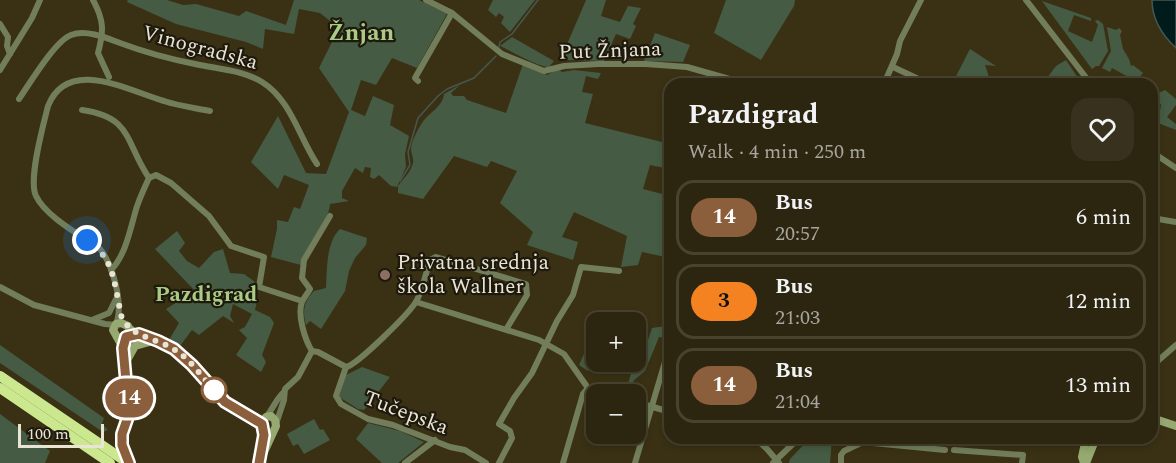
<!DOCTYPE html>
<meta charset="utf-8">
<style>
body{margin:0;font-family:Spectral,serif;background:#38311d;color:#f1f3f6;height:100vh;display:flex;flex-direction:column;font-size:22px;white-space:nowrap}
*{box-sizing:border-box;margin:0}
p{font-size:20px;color:#a6a59e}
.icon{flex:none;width:33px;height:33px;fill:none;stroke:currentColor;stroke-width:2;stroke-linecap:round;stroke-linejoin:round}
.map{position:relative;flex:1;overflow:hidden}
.details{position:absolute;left:664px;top:78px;width:494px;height:366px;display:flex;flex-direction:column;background:#2c250f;border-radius:18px;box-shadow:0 3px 9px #0003,0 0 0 2px #48422f}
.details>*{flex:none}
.badge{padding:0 12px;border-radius:20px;font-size:21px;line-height:39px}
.buttons{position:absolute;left:586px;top:312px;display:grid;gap:12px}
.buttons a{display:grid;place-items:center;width:60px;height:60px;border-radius:12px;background:#2c250f;box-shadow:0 3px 9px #0003,0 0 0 2px #48422f;font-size:30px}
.scale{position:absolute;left:18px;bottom:15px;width:86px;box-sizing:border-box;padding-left:6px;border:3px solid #e9e4d3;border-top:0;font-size:16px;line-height:21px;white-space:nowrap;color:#e9e4d3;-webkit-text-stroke:4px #1d190d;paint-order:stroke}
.you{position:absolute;width:30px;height:30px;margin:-15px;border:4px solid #fff;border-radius:50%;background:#1a73e8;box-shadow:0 0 0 9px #1a73e833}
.map>.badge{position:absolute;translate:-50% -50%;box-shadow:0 0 0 3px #fff}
.round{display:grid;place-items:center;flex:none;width:63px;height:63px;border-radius:18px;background:#38311d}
.head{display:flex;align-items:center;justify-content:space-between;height:102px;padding:0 24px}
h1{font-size:28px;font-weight:700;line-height:45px}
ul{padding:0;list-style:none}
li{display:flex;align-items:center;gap:18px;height:75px;margin:0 12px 9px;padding:0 12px;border:3px solid #48422f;border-radius:18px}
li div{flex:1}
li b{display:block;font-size:22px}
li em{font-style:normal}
li .badge{min-width:66px;font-weight:700;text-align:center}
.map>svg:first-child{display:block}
</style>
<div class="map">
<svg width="1176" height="463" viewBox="0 0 1176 463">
<rect width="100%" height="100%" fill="#3a3114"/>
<g fill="#455b43">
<path d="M128,0H167L183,5L196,4L239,16L246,11L286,25L294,0H419L447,14L417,68L392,58L376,85L361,80L351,110L365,116L373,96L394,105L390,125L409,136L405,154L406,167L397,187L391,186L379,175L374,179L370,177L371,168L365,167L363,173L355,168L342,191V198L349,201L330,204C329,222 307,246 301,265L271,257L277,229V220L288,222L294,207L300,209L309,185L284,175L278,189L251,162L278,116L306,173L326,174L349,112L319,68L339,28L320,13L299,9L294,34L265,29L263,49L246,42L176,24L127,2Z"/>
<polygon points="493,0 535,0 510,32 501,23 504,17 499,13 496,17 488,10"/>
<polygon points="586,0 606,0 601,16 620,22 628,6 641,8 633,24 636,26 630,39 616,34 604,61 566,60 562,56"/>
<polygon points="726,0 795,0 794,6 761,60 714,33"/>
<polygon points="1042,1 1091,18 1091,21 1074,15 1068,31 1092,42 1098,25 1095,21 1098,20 1103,24 1108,51 1099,66 1096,66 1092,69"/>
<polygon points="1107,27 1116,30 1119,28 1122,31 1120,35 1123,49 1129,59 1131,66 1133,65 1143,73 1134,84 1128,82 1130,78 1112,68 1110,72 1102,68 1111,51"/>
<polygon points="655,33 690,45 683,62 644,61"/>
<path d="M512,37L554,61L549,67C538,67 513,52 500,46Z"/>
<polygon points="970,49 996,66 985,65 989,77 983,84 952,84"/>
<polygon points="1066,60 1080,81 1083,84 1062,84 1055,78 1047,78 1056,66"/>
<path d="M523,64L547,75L558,69L562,72L574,70L601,73L598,79L586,76L582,92L593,94L585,123L670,144V169L650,165L643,189L670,196V258L642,252L638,265L621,267L627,236L574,212L562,237L578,242L573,260L527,245L533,232L500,203L517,171L491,161L487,167L454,156L423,199L398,193V186C403,179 411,172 413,163C414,158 411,154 411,149C411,142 418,129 422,123C428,113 443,107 444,94L460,85L451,93L453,96H464L467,100L506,113Z"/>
<polygon points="1165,90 1176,99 1176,105 1167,117 1176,124 1176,130 1158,123 1161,105 1154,95"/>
<path d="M340,229L367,238L366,245L355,258L349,271L345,291L321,329L310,321L306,325C302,311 304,301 314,291L326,288C327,270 326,242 340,229Z"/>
<polygon points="177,231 185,243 179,251 187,261 199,268 214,252 223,249 230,273 244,274 255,282 250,297 257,301 255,310 270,317 274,323 262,355 266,362 261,372 236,355 247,338 239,330 245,327 252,314 233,304 230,316 234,323 223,316 199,335 192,330 180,346 169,340 179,323 166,309 195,291 155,249"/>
<polygon points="597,325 597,362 588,371 579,365"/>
<polygon points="666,326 670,330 668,338 659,337 645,371 633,381 648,395 641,399 636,397 636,394 629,394 631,388 627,383 629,381 634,362 647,343 652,328"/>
<polygon points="0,345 104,418 102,424 108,430 103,432 0,363"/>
<polygon points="362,367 390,377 364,410 358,409 339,397 346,375"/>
<polygon points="0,414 50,451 45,463 0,463"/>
<polygon points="314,419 320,430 323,429 330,440 304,454 298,444 293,446 287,434"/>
<polygon points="368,423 400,431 424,442 398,463 382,463 356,439"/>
<polygon points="810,438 832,438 830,463 789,463 790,459"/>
</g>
<path fill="#001b1b" stroke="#465752" stroke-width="1.5" d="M1152,0H1176V48C1162,35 1152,20 1152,0Z"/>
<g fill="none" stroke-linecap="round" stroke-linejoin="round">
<g stroke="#465752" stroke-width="1.5">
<polyline points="499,47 500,42 512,34 538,0"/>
<polyline points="400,181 410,165 408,152 418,118 438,96 447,89 474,78 496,56"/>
</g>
<g stroke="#727e5b" stroke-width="6">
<path d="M93,0C104,20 104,31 98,53L109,77"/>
<polyline points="426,0 452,13 502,54 544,71 564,66 598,64 646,64 687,67 747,84"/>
<polyline points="1026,0 1091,84"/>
<polyline points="0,24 8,37 7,46 10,54"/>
<polyline points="893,67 929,84"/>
<polyline points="0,70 32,18 40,0"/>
<polyline points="418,81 415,78 452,13"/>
<polyline points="884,84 897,54 900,41 921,0"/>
<path d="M19,99C30,83 55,41 71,35C86,29 107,38 120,43C144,52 170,59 195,64C217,69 243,70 262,82C291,100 299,137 317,164"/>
<path d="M82,110C133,117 125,143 149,178"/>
<polyline points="1152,152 1176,168"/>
<polyline points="149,178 156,175 171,183 209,216 231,246 264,257 259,287 302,301"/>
<polyline points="1152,218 1176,222"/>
<path d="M111,270C125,256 130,231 135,213C138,201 144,189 149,178"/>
<polyline points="0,287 34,305 105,324 116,325"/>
<polyline points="416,302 539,340 564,354 588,388"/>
<polyline points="92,320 109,313 116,299"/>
<path d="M116,324C124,305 113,265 100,249C82,236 46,217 36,196C28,180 43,126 48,106C68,56 129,91 164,101C179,106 195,108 210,111"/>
<path d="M312,351C305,340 297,315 302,302C304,297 308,293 310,289L302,278L304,260L330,216"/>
<polyline points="312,351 318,352 346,367"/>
<polyline points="1152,366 1176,345"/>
<polyline points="588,388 609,394"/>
<polyline points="636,402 670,412"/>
<path d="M266,417C273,409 276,399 284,392"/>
<polyline points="276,424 284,400 285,389 298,377 312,351"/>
<polyline points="755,438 767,449 779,463"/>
<polyline points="954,450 1023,455 1022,463"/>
<polyline points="405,463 435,440"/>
<path d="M486,463L465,450L450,447L393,425L368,419L341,404L336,396L346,367C357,365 411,312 417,300C423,288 426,273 430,260L436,257L526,284L527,295L507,328"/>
<polyline points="499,463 512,438 510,431 499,424 514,398 532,373 557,321 573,295 581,267 619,271"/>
<polyline points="563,463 583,394 588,388"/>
<polyline points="635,463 670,345"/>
<polyline points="773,463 799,438"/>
<polyline points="841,463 841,455 844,451 863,442 945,450"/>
</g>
<g stroke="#96a971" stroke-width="8">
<polyline points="129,328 135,333 162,342 179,353 225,402 262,425"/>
<polyline points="127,336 129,330 128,326 121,323 116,324 113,330 117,337 122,338 139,334"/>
<polyline points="117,337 123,348 128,389"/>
<polyline points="126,362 135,346 153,341"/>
<polyline points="1152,418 1176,426"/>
<polyline points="259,463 276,426 275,420 271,416 266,417 262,421 264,435 260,460"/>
<polyline points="1084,463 1082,457 1086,438"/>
<polyline points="1086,463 1096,438"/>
</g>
<g stroke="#cbe88f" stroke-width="10">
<polyline points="0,376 128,463"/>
<polyline points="0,388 110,463"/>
<polyline points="128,389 129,414 121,434 122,445 129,463"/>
</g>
</g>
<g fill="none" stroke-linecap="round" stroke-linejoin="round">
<defs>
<polyline id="line" points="129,463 122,445 122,434 129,414 123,348 126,337 139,334 158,341 174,349 192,365 225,402 262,424 264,435 259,463"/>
</defs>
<use href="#line" stroke="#fff" stroke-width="14"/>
<use href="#line" stroke="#8b5e3c" stroke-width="9"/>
<path stroke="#e9e4d3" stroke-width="6" stroke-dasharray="0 10.8" d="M87,240C111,258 112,271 118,299C120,307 119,314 124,321C135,338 159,339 175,350C191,360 202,377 214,390"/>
</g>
<circle fill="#8d6e63" stroke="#1d190d" stroke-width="2" cx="385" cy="275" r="6"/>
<circle fill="#fff" stroke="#8b5e3c" stroke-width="3" cx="214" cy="390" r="12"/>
<g text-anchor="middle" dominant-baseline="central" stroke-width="4.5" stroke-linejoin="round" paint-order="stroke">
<g font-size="21" fill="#e9e4d3" stroke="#1d190d">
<text transform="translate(200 48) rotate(15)">Vinogradska</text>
<text transform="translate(610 51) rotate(-2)">Put Žnjana</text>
<text transform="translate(406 413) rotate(21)">Tučepska</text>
</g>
<g font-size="21" fill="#e9e4d3" stroke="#1d190d" text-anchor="start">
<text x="397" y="263">Privatna srednja<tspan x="397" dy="24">škola Wallner</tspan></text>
</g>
<g font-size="22" font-weight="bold" fill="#a9cb85" stroke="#1d190d">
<text x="206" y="294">Pazdigrad</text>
</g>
<g font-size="24" font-weight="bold" fill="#a9cb85" stroke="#1d190d">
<text x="361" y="33">Žnjan</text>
</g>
</g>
</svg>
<div class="buttons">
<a>+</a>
<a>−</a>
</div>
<div class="scale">100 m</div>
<div class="you" style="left:87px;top:240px"></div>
<b class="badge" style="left:129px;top:398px;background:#8b5e3c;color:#fff">14</b>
<section class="details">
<div class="head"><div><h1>Pazdigrad</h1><p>Walk · 4 min · 250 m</p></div><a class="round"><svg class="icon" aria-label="heart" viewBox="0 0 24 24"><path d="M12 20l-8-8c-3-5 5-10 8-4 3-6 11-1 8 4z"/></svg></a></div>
<ul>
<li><span class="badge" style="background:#8b5e3c;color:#fff">14</span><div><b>Bus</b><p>20:57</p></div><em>6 min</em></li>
<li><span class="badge" style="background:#f58220;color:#111">3</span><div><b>Bus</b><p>21:03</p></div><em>12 min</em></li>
<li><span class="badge" style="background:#8b5e3c;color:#fff">14</span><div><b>Bus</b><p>21:04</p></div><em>13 min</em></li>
</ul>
</section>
</div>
